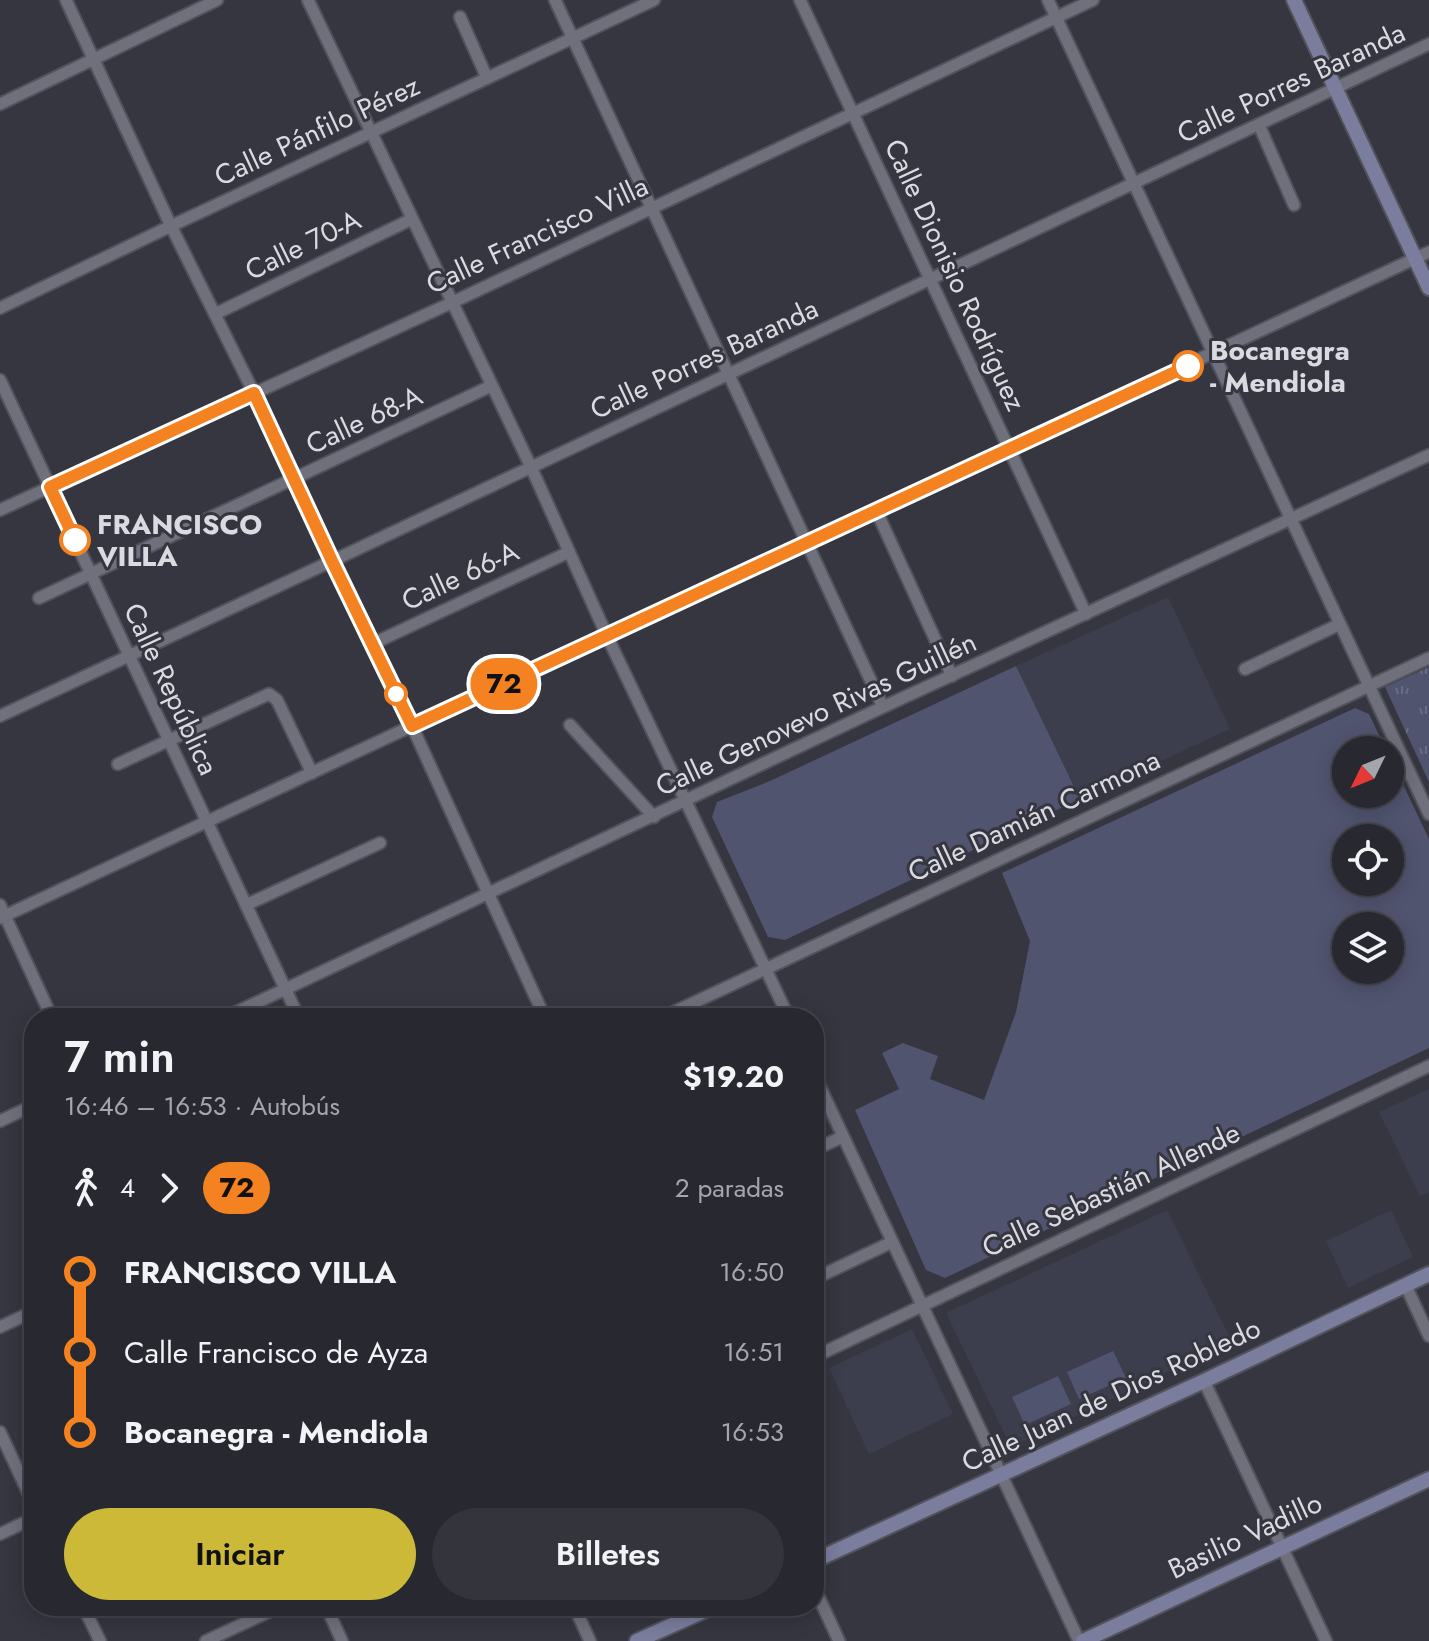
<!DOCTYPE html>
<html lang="es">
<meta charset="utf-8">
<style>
body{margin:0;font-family:Jost,sans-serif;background:#34343c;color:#f1f3f6;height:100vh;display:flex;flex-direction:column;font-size:30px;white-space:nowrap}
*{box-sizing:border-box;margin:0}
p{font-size:26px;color:#a5a6ab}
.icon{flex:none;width:44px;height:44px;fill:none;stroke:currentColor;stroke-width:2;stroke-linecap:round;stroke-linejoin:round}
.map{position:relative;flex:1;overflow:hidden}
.panel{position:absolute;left:24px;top:1008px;width:800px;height:608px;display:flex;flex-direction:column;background:#282830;border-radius:32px;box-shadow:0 4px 20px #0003,0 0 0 2px #44444c}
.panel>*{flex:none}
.badge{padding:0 16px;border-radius:26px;font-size:28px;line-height:52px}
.needle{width:52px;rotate:227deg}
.fabs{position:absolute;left:1332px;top:736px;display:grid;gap:16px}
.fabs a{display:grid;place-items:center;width:72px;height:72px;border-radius:50%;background:#282830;box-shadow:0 4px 20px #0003,0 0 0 2px #44444c;font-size:40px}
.map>.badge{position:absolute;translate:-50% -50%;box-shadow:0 0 0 4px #fff}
.legs{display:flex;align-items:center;gap:12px;height:88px;padding:0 40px;font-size:26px}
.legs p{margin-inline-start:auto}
.headline{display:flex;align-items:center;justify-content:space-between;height:136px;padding:0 40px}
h1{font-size:44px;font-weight:600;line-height:60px}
.primary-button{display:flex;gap:16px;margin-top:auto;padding:16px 40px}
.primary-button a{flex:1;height:92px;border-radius:48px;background:#cdb938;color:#111;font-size:32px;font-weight:600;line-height:92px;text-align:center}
.primary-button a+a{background:#34343c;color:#f1f3f6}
ul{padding:0 40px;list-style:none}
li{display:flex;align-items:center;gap:28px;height:80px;font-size:30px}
li i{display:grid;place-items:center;width:12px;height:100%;margin:0 10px;background:currentColor}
li i::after{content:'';width:20px;height:20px;margin:-10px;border:6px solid;border-radius:50%;background:#282830}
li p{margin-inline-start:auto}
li:first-child i{background:linear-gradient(#0000 50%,currentColor 0)}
li:last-child i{background:linear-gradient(currentColor 50%,#0000 0)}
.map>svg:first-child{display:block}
</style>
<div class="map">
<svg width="1429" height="1641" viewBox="0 0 1429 1641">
<defs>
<pattern id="grass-tufts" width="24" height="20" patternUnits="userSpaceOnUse" patternTransform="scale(2)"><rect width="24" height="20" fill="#51546f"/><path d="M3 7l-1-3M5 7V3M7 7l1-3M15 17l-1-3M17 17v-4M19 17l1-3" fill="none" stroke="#696c83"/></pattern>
</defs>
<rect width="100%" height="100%" fill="#353640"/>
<g fill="#3c3e4e">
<polygon points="1168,597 1230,729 1080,799 1016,666"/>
<polygon points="1429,1089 1429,1192 1420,1196 1379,1112"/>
<polygon points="1167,1210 1232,1342 1011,1447 946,1313"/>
<polygon points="1391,1210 1413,1257 1348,1288 1326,1241"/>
<polygon points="912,1329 953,1414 869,1454 829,1368"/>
</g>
<polygon fill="url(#grass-tufts)" points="1429,667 1429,782 1385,687"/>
<g fill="#51546f" fill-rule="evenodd">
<polygon points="1016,666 1080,799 785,940 768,937 712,817 717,802 770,781"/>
<path d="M1355,708L1369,714L1386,750H1346V794H1390V757L1429,839V1048L945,1278L926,1270L855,1110L899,1089L882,1053L903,1043L938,1056L930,1079L984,1100L1016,1012L1030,941L1002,873ZM1346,838H1390V882H1346ZM1346,926H1390V970H1346Z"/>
<polygon points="1113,1351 1126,1378 1079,1399 1067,1372"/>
<polygon points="1058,1376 1071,1404 1025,1425 1012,1397"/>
</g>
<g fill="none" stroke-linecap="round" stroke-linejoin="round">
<defs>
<g id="street">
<polyline points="66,0 171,226 254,393 332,561 412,726 545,1018"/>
<polyline points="308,0 531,467 607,636 789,1018"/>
<polyline points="555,0 883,707"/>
<polyline points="800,0 1086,614"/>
<polyline points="1048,0 1429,814"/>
<polyline points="460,17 487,78"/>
<polyline points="0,104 217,0"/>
<polyline points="1259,125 1294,205"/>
<polyline points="0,308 171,226 654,0"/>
<polyline points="215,314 412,219"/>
<polyline points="0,380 299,1018"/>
<polyline points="0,510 451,303 1093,0"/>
<polyline points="876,510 952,676"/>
<polyline points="39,598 491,386"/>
<polyline points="372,644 569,552"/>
<polyline points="1245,669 1340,624"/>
<polyline points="0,716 332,561 1429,44"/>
<polyline points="570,725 654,817"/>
<polyline points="118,764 269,694 277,700 312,773"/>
<polyline points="0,905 52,1018"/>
<polyline points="246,905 380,843"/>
<polyline points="0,918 1429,252"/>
<polyline points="224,1018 883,707 1429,455"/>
<polyline points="661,1018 1429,658"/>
<polyline points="814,1074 1079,1641"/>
<polyline points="0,1121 34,1105"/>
<polyline points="814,1150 842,1137"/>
<polyline points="814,1279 892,1242"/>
<polyline points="1406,1286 1429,1336"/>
<polyline points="0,1327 34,1311"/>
<polyline points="814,1357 1429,1066"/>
<polyline points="1204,1381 1326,1641"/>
<polyline points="0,1432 34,1505"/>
<polyline points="0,1534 34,1518"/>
<polyline points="814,1587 839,1641"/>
<polyline points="83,1606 100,1641"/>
<polyline points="326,1606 342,1641"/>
<polyline points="574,1606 590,1641"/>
<polyline points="206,1641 281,1606"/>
</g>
<g id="secondary">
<polyline points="1294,0 1429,288"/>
<polyline points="814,1561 1204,1381 1429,1274"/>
<polyline points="637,1641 715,1606"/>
<polyline points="1083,1641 1429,1479"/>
</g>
</defs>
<use href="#street" stroke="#51535b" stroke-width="15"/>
<use href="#secondary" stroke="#51535b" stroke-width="18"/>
<use href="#street" stroke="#6f707c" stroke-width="11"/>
<use href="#secondary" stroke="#7a7d9d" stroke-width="14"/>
</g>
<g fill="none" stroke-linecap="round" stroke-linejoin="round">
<defs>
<polyline id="line-1" points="75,540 50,487 254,393 332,561 412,726 1188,366"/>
</defs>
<use href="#line-1" stroke="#fff" stroke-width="18"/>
<use href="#line-1" stroke="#f58220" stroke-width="12"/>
</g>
<g fill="#fff" stroke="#f58220" stroke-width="4">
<circle cx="1188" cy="366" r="14"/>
<circle cx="75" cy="540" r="14"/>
<circle cx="396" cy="694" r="10"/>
</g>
<g text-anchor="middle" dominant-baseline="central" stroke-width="6" stroke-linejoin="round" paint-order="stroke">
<g font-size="28" fill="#dadbe1" stroke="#353640">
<text transform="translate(1291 83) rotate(-25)">Calle Porres Baranda</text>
<text transform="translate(317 131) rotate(-25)">Calle Pánfilo Pérez</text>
<text transform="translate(537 235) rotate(-25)">Calle Francisco Villa</text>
<text transform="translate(303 245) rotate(-26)">Calle 70-A</text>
<text transform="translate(955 275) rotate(65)">Calle Dionisio Rodríguez</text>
<text transform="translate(704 359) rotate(-25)">Calle Porres Baranda</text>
<text transform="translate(364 420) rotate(-25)">Calle 68-A</text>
<text transform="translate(460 576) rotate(-25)">Calle 66-A</text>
<text transform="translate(171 689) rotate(65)">Calle República</text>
<text transform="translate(816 714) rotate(-25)">Calle Genovevo Rivas Guillén</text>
<text transform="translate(1034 816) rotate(-25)">Calle Damián Carmona</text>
<text transform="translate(1111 1190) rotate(-25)">Calle Sebastián Allende</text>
<text transform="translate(1111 1395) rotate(-25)">Calle Juan de Dios Robledo</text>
<text transform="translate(1245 1536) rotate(-25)">Basilio Vadillo</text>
</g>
<g font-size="28" font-weight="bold" fill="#dadbe1" stroke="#353640" text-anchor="start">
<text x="1210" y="350">Bocanegra<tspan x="1210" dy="32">- Mendiola</tspan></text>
<text x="97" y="524">FRANCISCO<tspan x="97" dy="32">VILLA</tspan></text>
</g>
</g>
</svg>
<div class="fabs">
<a><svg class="needle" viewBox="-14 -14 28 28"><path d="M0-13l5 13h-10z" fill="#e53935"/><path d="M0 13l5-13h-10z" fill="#a5a6ab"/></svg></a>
<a><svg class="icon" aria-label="locate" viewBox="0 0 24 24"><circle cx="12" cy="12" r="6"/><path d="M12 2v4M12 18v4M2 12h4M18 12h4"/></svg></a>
<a><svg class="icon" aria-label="layers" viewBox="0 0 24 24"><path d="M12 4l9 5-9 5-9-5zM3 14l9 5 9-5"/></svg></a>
</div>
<b class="badge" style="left:504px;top:684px;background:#f58220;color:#111">72</b>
<section class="panel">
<div class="headline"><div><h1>7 min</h1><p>16:46 – 16:53 · Autobús</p></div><b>$19.20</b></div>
<div class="legs"><svg class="icon" aria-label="walk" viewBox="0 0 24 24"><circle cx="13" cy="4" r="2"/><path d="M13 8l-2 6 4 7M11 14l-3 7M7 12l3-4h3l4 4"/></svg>4<svg class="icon" aria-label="forward" viewBox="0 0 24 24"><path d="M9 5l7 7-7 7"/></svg><b class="badge" style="background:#f58220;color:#111">72</b><p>2 paradas</p></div>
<ul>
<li><i style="color:#f58220"></i><b>FRANCISCO VILLA</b><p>16:50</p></li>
<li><i style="color:#f58220"></i><span>Calle Francisco de Ayza</span><p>16:51</p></li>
<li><i style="color:#f58220"></i><b>Bocanegra - Mendiola</b><p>16:53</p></li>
</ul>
<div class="primary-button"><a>Iniciar</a><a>Billetes</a></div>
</section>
</div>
